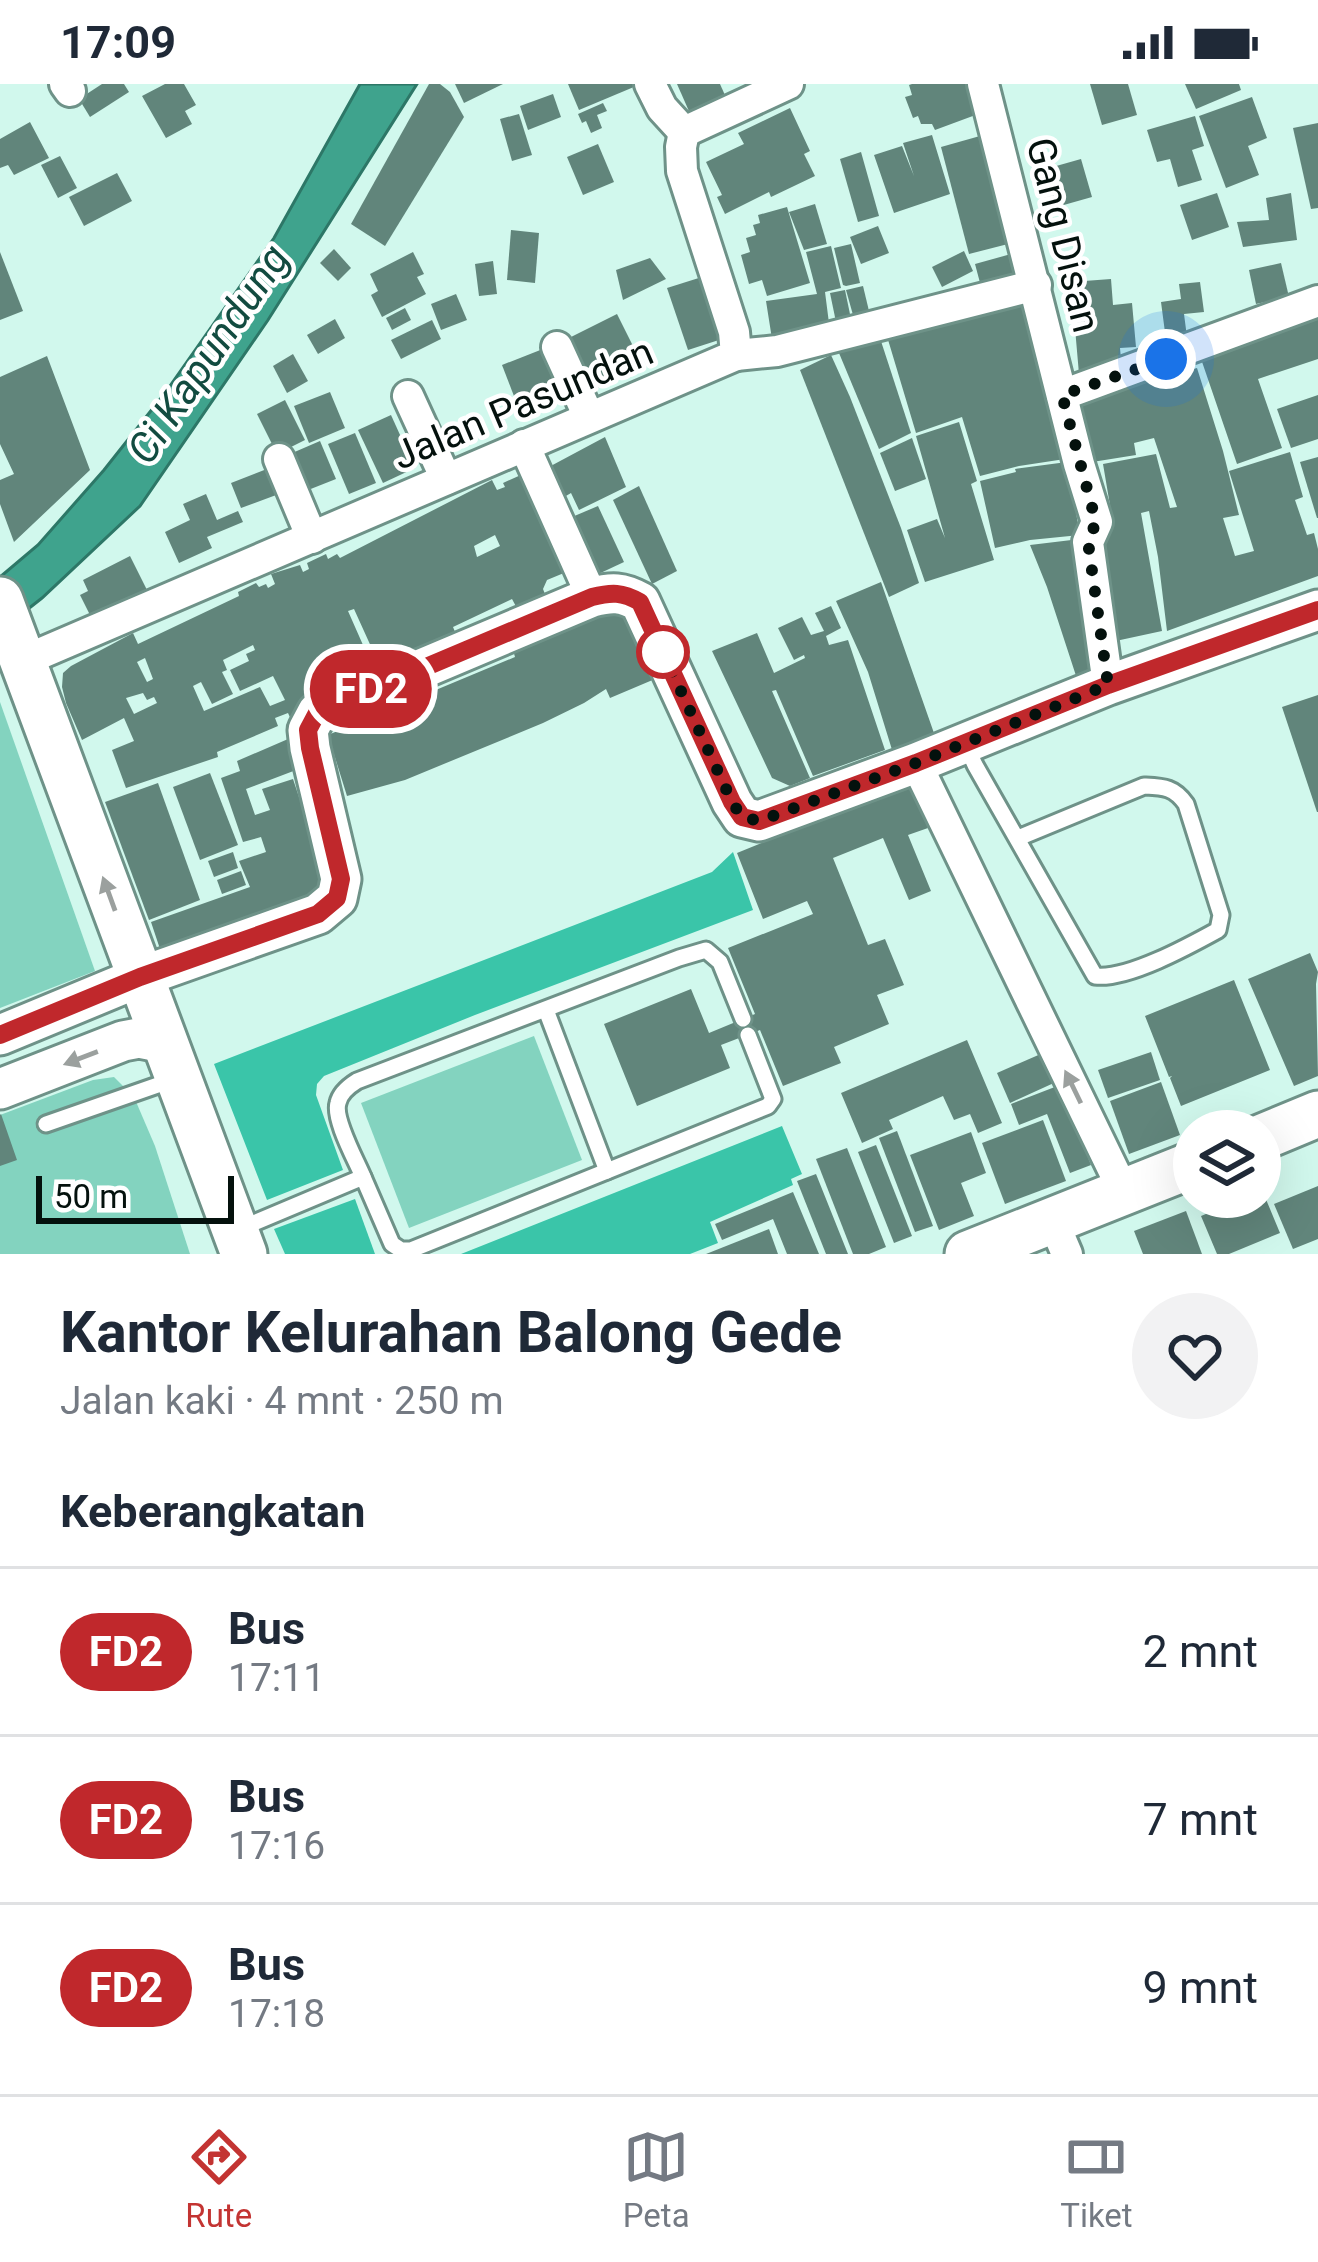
<!DOCTYPE html>
<html lang="id">
<meta charset="utf-8">
<style>
body{margin:0;font-family:Roboto,sans-serif;background:#f2f2f3;color:#1f2937;height:100vh;display:flex;flex-direction:column;font-size:45px;white-space:nowrap}
*{box-sizing:border-box;margin:0}
p{font-size:39px;color:#747a83}
.icon{flex:none;width:66px;height:66px;fill:none;stroke:currentColor;stroke-width:2;stroke-linecap:round;stroke-linejoin:round}
.map{position:relative;height:1170px;overflow:hidden}
.drawer{display:flex;flex-direction:column;background:#fff;flex:1}
.drawer>*{flex:none}
.badge{padding:0 24px;border-radius:39px;font-size:42px;line-height:78px}
.tools{position:absolute;left:1173px;top:1026px;display:grid;gap:24px}
.tools a{display:grid;place-items:center;width:108px;height:108px;border-radius:50%;background:#fff;box-shadow:0 12px 48px #0002;font-size:60px}
.scale{position:absolute;left:36px;bottom:30px;width:198px;box-sizing:border-box;padding-left:12px;border:6px solid #04110d;border-top:0;font-size:33px;line-height:42px;white-space:nowrap;color:#04110d;-webkit-text-stroke:9px #fff;paint-order:stroke}
.you{position:absolute;width:60px;height:60px;margin:-30px;border:9px solid #fff;border-radius:50%;background:#1a73e8;box-shadow:0 0 0 18px #1a73e833}
.map>.badge{position:absolute;translate:-50% -50%;box-shadow:0 0 0 6px #fff}
h2{padding:0 60px;font-size:45px;line-height:108px}
.round{display:grid;place-items:center;flex:none;width:126px;height:126px;border-radius:63px;background:#f2f2f3}
.headline{display:flex;align-items:center;justify-content:space-between;height:204px;padding:0 60px}
h1{font-size:57px;font-weight:700;line-height:90px}
ul{padding:0;list-style:none}
li{display:flex;align-items:center;gap:36px;height:168px;padding:0 60px;border-top:3px solid #e0e1e3}
li div{flex:1}
li b{display:block;font-size:45px}
li em{font-style:normal}
li .badge{min-width:132px;font-weight:700;text-align:center}
.status{display:flex;justify-content:space-between;align-items:center;height:84px;padding:0 60px;background:#fff;direction:ltr}
.status svg{height:33px;fill:currentColor}
.dock{display:flex;justify-content:space-around;align-items:center;height:168px;border-top:3px solid #e0e1e3;background:#fff;font-size:33px;color:#747a83}
.dock a{display:grid;justify-items:center;gap:6px}
.dock .selected{color:#c33432}
.map>svg:first-child{display:block}
</style>
<div class="status"><b>17:09</b><svg viewBox="0 0 49 12"><path d="M0 12V9h3v3zM5 12V6h3v6zM10 12V3h3v9zM15 12V0h3v12zM26 1h20v11H26zM47 4h2v5h-2z"/></svg></div>
<div class="map">
<svg width="1318" height="1170" viewBox="0 0 1318 1170">
<rect width="100%" height="100%" fill="#d1f8ed"/>
<g fill="#83d3bf">
<polygon points="0,618 95,887 0,924"/>
<polygon points="534,952 582,1076 409,1144 361,1019"/>
<polygon points="114,993 134,1013 155,1062 190,1170 0,1170 0,1031 93,996"/>
</g>
<g fill="#3ac5a9">
<polygon points="733,768 753,826 475,931 324,992 317,1000 316,1011 343,1086 267,1116 214,980 712,788"/>
<polygon points="782,1042 802,1090 791,1095 793,1101 710,1138 718,1159 690,1170 461,1170"/>
<polygon points="355,1115 375,1170 285,1170 274,1145"/>
</g>
<polygon fill="#3fa38d" stroke="#2d7767" stroke-width="3" points="360,0 417,0 268,236 140,422 42,514 0,547 0,493 38,461 104,386 165,309 274,154"/>
<g fill="#61857b" fill-rule="evenodd">
<polygon points="102,0 124,0 129,8 90,33 79,15"/>
<polygon points="165,0 184,0 196,21 185,27 192,40 166,54 142,12"/>
<polygon points="429,0 440,0 450,8 464,33 385,162 351,140"/>
<polygon points="455,0 503,0 464,19"/>
<polygon points="568,0 641,0 579,26"/>
<polygon points="677,0 720,0 728,18 692,34"/>
<polygon points="912,0 979,0 989,26 935,46 932,40 921,40 918,32 913,34 905,13 912,11 909,1"/>
<polygon points="1090,0 1128,0 1137,31 1102,41"/>
<polygon points="1185,0 1239,0 1241,6 1196,25"/>
<polygon points="553,10 561,33 528,46 520,22"/>
<polygon points="1252,13 1267,54 1248,62 1259,91 1226,104 1199,32"/>
<polygon points="603,19 607,27 597,31 602,44 591,49 586,37 582,39 578,30"/>
<polygon points="790,24 810,67 804,70 815,92 771,113 769,108 725,130 717,113 722,111 706,78 744,60 738,49"/>
<polygon points="519,30 532,71 512,77 500,35"/>
<polygon points="1195,32 1204,62 1192,66 1202,96 1178,103 1170,75 1157,78 1147,46"/>
<polygon points="30,38 49,74 14,91 8,81 0,84 0,55"/>
<polygon points="1318,39 1318,124 1311,125 1293,44"/>
<polygon points="932,51 950,110 894,129 874,71 902,62 914,92 903,59"/>
<polygon points="980,52 1008,160 969,170 941,63"/>
<polygon points="598,60 614,98 583,111 567,73"/>
<polygon points="861,68 879,132 858,138 840,75"/>
<polygon points="60,72 77,104 58,114 41,81"/>
<polygon points="1081,75 1092,113 1046,126 1035,88"/>
<polygon points="117,89 132,117 84,142 69,113"/>
<polygon points="1217,109 1229,143 1192,156 1180,121"/>
<polygon points="1291,109 1297,156 1243,163 1237,138 1269,136 1266,114"/>
<polygon points="815,120 827,160 804,166 789,128"/>
<polygon points="787,123 810,199 767,212 762,196 749,200 741,171 750,168 746,154 756,151 753,141 760,139 758,131"/>
<polygon points="878,142 889,169 861,180 850,153"/>
<polygon points="511,146 539,149 535,199 507,196"/>
<polygon points="851,160 860,199 846,202 843,201 834,164"/>
<polygon points="831,162 841,204 825,208 830,247 772,255 766,217 817,210 806,168"/>
<polygon points="334,165 351,184 338,197 320,179"/>
<polygon points="964,167 973,187 942,203 932,183"/>
<polygon points="0,168 23,227 0,236"/>
<polygon points="413,168 424,190 417,193 426,210 382,233 371,211 378,207 370,190"/>
<polygon points="1011,170 1020,199 983,210 975,180"/>
<polygon points="650,174 666,195 623,216 616,186"/>
<polygon points="493,177 497,210 479,212 475,180"/>
<polygon points="1281,179 1289,213 1256,220 1249,186"/>
<polygon points="702,193 722,255 688,266 667,204"/>
<polygon points="1111,195 1113,221 1132,219 1136,263 1120,264 1122,286 1079,290 1071,198"/>
<polygon points="1200,198 1204,228 1184,230 1187,253 1166,256 1161,218 1181,215 1179,200"/>
<polygon points="863,202 869,227 853,231 846,206"/>
<polygon points="845,206 851,235 836,238 830,209"/>
<polygon points="456,210 467,236 441,246 431,220"/>
<polygon points="1035,211 1065,375 1019,382 980,392 962,333 916,349 886,249"/>
<polygon points="405,224 411,236 392,246 386,234"/>
<polygon points="1318,225 1318,275 1258,295 1282,364 1237,380 1199,269"/>
<polygon points="617,230 643,282 594,306 569,254"/>
<polygon points="335,235 345,254 318,270 307,251"/>
<polygon points="432,236 441,255 401,275 391,256"/>
<polygon points="879,251 911,349 879,365 839,269"/>
<polygon points="553,261 573,314 522,333 502,281"/>
<polygon points="293,270 308,297 287,309 273,282"/>
<polygon points="831,271 850,313 901,444 919,499 889,513 800,286"/>
<polygon points="47,272 90,386 14,458 0,420 0,396 14,390 0,360 0,293"/>
<polygon points="1161,280 1164,293 1197,284 1223,367 1239,431 1223,434 1235,472 1254,467 1229,387 1290,368 1303,413 1295,416 1307,451 1314,449 1318,465 1318,492 1167,547 1158,473 1149,427 1141,429 1162,547 1111,558 1099,451 1112,433 1103,380 1156,370 1170,424 1177,423 1154,354 1134,359 1136,371 1086,379 1072,314"/>
<polygon points="330,308 345,344 309,359 294,322"/>
<polygon points="1318,311 1318,355 1291,364 1277,325"/>
<polygon points="285,316 305,356 277,370 257,330"/>
<polygon points="391,331 415,384 383,399 358,346"/>
<polygon points="959,338 977,397 971,400 994,476 925,498 907,446 937,435 945,454 916,352"/>
<polygon points="355,349 376,399 349,410 328,360"/>
<polygon points="605,353 626,403 579,426 571,409 559,416 547,384"/>
<polygon points="912,354 926,395 895,407 880,369"/>
<polygon points="320,357 336,395 298,410 283,373"/>
<polygon points="1318,373 1318,434 1317,434 1300,378"/>
<polygon points="1067,378 1080,451 1030,456 995,464 980,397 1016,388 1015,385"/>
<polygon points="277,381 287,407 241,424 231,399"/>
<path d="M532,386L576,484L547,496L543,505L548,518L519,528L512,515L453,543L458,555L414,574L409,563L378,578L354,525L348,527L374,586L337,602L335,596L323,602L329,615L322,619L315,605L305,608L313,626L295,644L288,629L275,634L278,642L217,668L218,673L126,704L112,666L134,657L124,634L82,656L66,619L62,603L63,589L71,582L133,549L138,560L239,512L238,508L256,499L259,503L266,500L268,504L275,500L271,490L300,481L303,488L309,485L307,479L326,470L328,475L337,470L340,474L492,396L497,406L505,403L503,399ZM495,451L500,462L477,473L474,462ZM253,561L255,566L246,570L249,577L230,586L240,607L273,592L285,616L270,622L260,603L204,627L193,602L201,598L212,620L233,610L222,588L227,586L223,576ZM145,574L153,595L147,598L137,578ZM143,609L147,616L154,613L157,619L134,630L126,614Z"/>
<polygon points="639,402 677,487 652,500 613,416"/>
<polygon points="206,410 217,436 238,427 243,438 207,453 212,464 179,479 165,448 190,436 183,420"/>
<polygon points="598,422 624,478 592,493 565,436"/>
<polygon points="1080,455 1101,596 1080,604 1047,503 1030,461"/>
<polygon points="130,472 148,508 94,539 80,511 88,507 83,496"/>
<polygon points="881,498 935,652 893,669 868,588 836,517"/>
<polygon points="620,519 662,592 610,614 606,605 584,619 543,639 405,696 347,712 328,651 515,573 513,566"/>
<polygon points="831,522 841,544 826,552 829,561 848,556 885,666 813,692 776,606 772,607 810,694 790,702 772,694 712,567 757,549 774,589 805,574 804,571 794,576 778,544 802,533 811,551 824,547 815,529"/>
<polygon points="1318,611 1318,728 1317,728 1282,623"/>
<polygon points="295,652 304,683 246,705 255,731 270,726 262,705 293,695 301,719 313,716 329,805 163,874 151,838 250,803 239,777 266,768 261,753 243,758 221,694 240,687 237,677"/>
<polygon points="210,689 238,761 200,776 173,703"/>
<polygon points="158,699 200,816 149,836 105,718"/>
<polygon points="910,699 928,744 908,751 931,807 909,816 883,754 833,774 868,861 885,855 904,901 877,911 889,940 834,963 841,979 783,1002 760,946 721,961 730,984 637,1022 604,940 691,905 709,949 755,930 728,864 813,830 807,817 763,835 737,769"/>
<polygon points="233,768 238,784 214,793 208,777"/>
<polygon points="241,787 246,801 222,810 217,796"/>
<polygon points="1310,869 1318,888 1316,900 1318,992 1294,1002 1248,895"/>
<polygon points="1234,896 1270,986 1181,1022 1170,994 1172,992 1169,993 1145,932"/>
<polygon points="967,956 1002,1039 978,1049 970,1030 954,1036 943,1012 889,1036 893,1045 862,1059 841,1009"/>
<polygon points="1151,968 1160,996 1108,1014 1098,986"/>
<polygon points="1043,969 1056,998 1010,1019 997,989"/>
<polygon points="1161,998 1180,1051 1129,1070 1110,1017"/>
<polygon points="1060,1001 1091,1081 1070,1089 1047,1030 1019,1041 1011,1020"/>
<polygon points="1,1030 17,1076 0,1082 0,1031"/>
<polygon points="1043,1036 1066,1097 1005,1120 982,1059"/>
<polygon points="897,1047 933,1142 915,1148 879,1054"/>
<polygon points="971,1048 986,1089 961,1099 974,1132 939,1146 910,1071"/>
<polygon points="876,1061 912,1152 894,1159 858,1068"/>
<polygon points="847,1064 886,1163 869,1170 853,1170 816,1075"/>
<polygon points="816,1090 848,1170 826,1170 797,1097"/>
<polygon points="1260,1101 1280,1149 1229,1170 1217,1170 1201,1132 1247,1113 1260,1113"/>
<polygon points="1318,1102 1318,1155 1293,1165 1274,1120"/>
<polygon points="793,1108 819,1170 787,1170 773,1135 722,1156 715,1140"/>
<polygon points="1186,1127 1202,1170 1143,1170 1134,1147"/>
<polygon points="769,1145 778,1170 706,1170"/>
</g>
<g fill="none" stroke-linecap="round" stroke-linejoin="round">
<defs>
<g id="service">
<path d="M966,661L975,681L1095,892C1127,896 1189,862 1218,846L1221,831L1186,720C1174,703 1164,703 1144,702L1018,754"/>
<polyline points="546,926 607,1087"/>
<polyline points="46,1040 175,995"/>
<polyline points="363,1093 392,1160 401,1166 411,1166 768,1022 773,1015 748,951"/>
<path d="M242,1144L363,1093C356,1076 333,1035 338,1019C340,1009 349,1002 357,997L679,874L706,866L720,878L743,935"/>
</g>
<g id="minor">
<polyline points="65,0 70,7"/>
<polyline points="650,0 662,24 684,48"/>
<polyline points="983,0 1079,380 1097,438 1088,458 1108,601"/>
<polyline points="684,48 788,0"/>
<polyline points="557,263 589,333"/>
<polyline points="736,271 777,267 1036,201"/>
<polyline points="1062,311 1318,217"/>
<polyline points="408,312 446,395"/>
<polyline points="524,361 592,513"/>
<polyline points="279,375 312,454"/>
<polyline points="23,577 736,271 734,248 682,87 681,63 684,48"/>
<polyline points="916,679 1124,1108"/>
<polyline points="1053,1137 1067,1170"/>
</g>
<g id="tertiary">
<path d="M0,951L140,893L318,830L337,814L341,795L310,664L308,646L317,629L592,513C612,508 622,508 640,518L732,718L742,733L759,737L916,679L1108,601L1318,526"/>
<polyline points="0,1005 123,957 139,954 165,959"/>
</g>
<g id="secondary">
<polyline points="0,516 244,1170"/>
<polyline points="1260,1054 1318,1030"/>
<polyline points="968,1170 1194,1080"/>
</g>
</defs>
<use href="#service" stroke="#6e9288" stroke-width="21"/>
<use href="#minor" stroke="#6e9288" stroke-width="36"/>
<use href="#tertiary" stroke="#6e9288" stroke-width="45"/>
<use href="#secondary" stroke="#6e9288" stroke-width="51"/>
<use href="#service" stroke="#fff" stroke-width="15"/>
<use href="#minor" stroke="#fff" stroke-width="30"/>
<use href="#tertiary" stroke="#fff" stroke-width="39"/>
<use href="#secondary" stroke="#fff" stroke-width="45"/>
</g>
<defs><path id="oneway-solid" d="M-6-.8H1V-3.2L6.5 0L1 3.2V.8H-6Z" transform="scale(3)"/></defs>
<g fill="#9ba09e">
<use href="#oneway-solid" transform="translate(109 810) rotate(-110)"/>
<use href="#oneway-solid" transform="translate(81 974) rotate(159)"/>
<use href="#oneway-solid" transform="translate(1073 1003) rotate(-116)"/>
</g>
<g fill="none" stroke-linecap="round" stroke-linejoin="round">
<defs>
<path id="line" d="M0,951L140,893L318,830L337,814L341,795L310,664L308,646L317,629L592,513C612,508 622,508 640,518L732,718L742,733L759,737L916,679L1108,601L1318,526"/>
</defs>
<use href="#line" stroke="#fff" stroke-width="27"/>
<use href="#line" stroke="#c0282c" stroke-width="18"/>
<polyline stroke="#04110d" stroke-width="12" stroke-dasharray="0 21.6" points="663,568 732,718 742,733 759,737 916,679 1108,601 1088,458 1096,438 1062,311 1166,275"/>
</g>
<circle fill="#fff" stroke="#c0282c" stroke-width="6" cx="663" cy="568" r="24"/>
<g text-anchor="middle" dominant-baseline="central" stroke-width="9" stroke-linejoin="round" paint-order="stroke">
<g font-size="39" fill="#04110d" stroke="#fff">
<text transform="translate(1063 151) rotate(76)">Gang Disan</text>
<text transform="translate(523 320) rotate(-23)">Jalan Pasundan</text>
</g>
<g font-size="42" font-style="italic" fill="#124b40" stroke="#fff">
<text transform="translate(208 270) rotate(-56)">Ci Kapundung</text>
</g>
</g>
</svg>
<div class="tools">
<a><svg class="icon" aria-label="layers" viewBox="0 0 24 24"><path d="M12 4l9 5-9 5-9-5zM3 14l9 5 9-5"/></svg></a>
</div>
<div class="scale">50 m</div>
<div class="you" style="left:1166px;top:275px"></div>
<b class="badge" style="left:371px;top:605px;background:#c0282c;color:#fff">FD2</b>
</div>
<section class="drawer">
<div class="headline"><div><h1>Kantor Kelurahan Balong Gede</h1><p>Jalan kaki · 4 mnt · 250 m</p></div><a class="round"><svg class="icon" aria-label="heart" viewBox="0 0 24 24"><path d="M12 20l-8-8c-3-5 5-10 8-4 3-6 11-1 8 4z"/></svg></a></div>
<h2>Keberangkatan</h2>
<ul>
<li><span class="badge" style="background:#c0282c;color:#fff">FD2</span><div><b>Bus</b><p>17:11</p></div><em>2 mnt</em></li>
<li><span class="badge" style="background:#c0282c;color:#fff">FD2</span><div><b>Bus</b><p>17:16</p></div><em>7 mnt</em></li>
<li><span class="badge" style="background:#c0282c;color:#fff">FD2</span><div><b>Bus</b><p>17:18</p></div><em>9 mnt</em></li>
</ul>
</section>
<nav class="dock">
<a class="selected"><svg class="icon" aria-label="directions" viewBox="0 0 24 24"><path d="M12 3l9 9-9 9-9-9zM9 14v-3h6M13 9l2 2-2 2"/></svg>Rute</a>
<a><svg class="icon" aria-label="map" viewBox="0 0 24 24"><path d="M3 6l6-2 6 2 6-2v14l-6 2-6-2-6 2zM9 4v14M15 6v14"/></svg>Peta</a>
<a><svg class="icon" aria-label="tickets" viewBox="0 0 24 24"><path d="M3 7h18v10H3zM15 7v10"/></svg>Tiket</a>
</nav>
